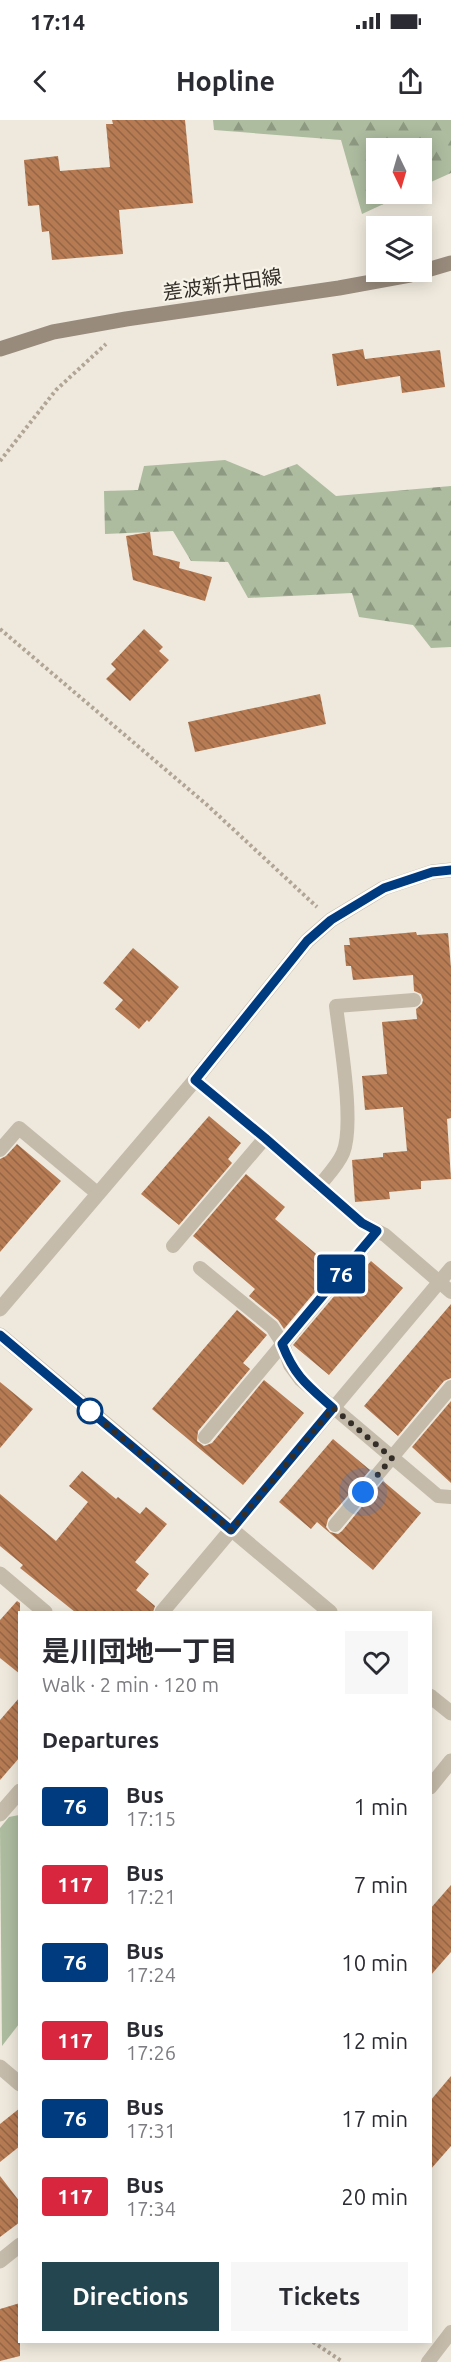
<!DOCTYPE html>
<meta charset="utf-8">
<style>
body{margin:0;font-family:Ubuntu,"Noto Sans JP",sans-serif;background:#f7f7f7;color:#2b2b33;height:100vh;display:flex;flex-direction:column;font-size:22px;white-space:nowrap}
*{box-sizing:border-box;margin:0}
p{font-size:20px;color:#7c7c81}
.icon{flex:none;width:33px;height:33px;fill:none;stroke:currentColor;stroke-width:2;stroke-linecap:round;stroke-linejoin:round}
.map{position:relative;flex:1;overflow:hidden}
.drawer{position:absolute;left:18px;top:1491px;width:414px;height:732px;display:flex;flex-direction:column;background:#fff;border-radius:0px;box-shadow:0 3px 15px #0003}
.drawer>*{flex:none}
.badge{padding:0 12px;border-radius:4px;font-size:21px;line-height:39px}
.needle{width:39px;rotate:175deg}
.buttons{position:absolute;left:366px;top:18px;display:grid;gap:12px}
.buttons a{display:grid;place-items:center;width:66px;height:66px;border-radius:0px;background:#fff;box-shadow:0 3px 15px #0003;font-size:30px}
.you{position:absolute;width:30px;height:30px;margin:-15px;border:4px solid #fff;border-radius:50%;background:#1a73e8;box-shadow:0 0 0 9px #1a73e833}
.map>.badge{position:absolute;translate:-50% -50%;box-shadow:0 0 0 3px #fff}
h2{padding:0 24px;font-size:22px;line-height:54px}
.round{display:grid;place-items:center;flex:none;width:63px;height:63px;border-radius:0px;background:#f7f7f7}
.overview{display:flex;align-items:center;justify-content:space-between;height:102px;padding:0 24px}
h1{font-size:28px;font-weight:700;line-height:45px}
.cta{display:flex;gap:12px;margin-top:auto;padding:12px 24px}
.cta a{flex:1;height:69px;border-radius:0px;background:#244650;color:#fff;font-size:24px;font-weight:700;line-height:69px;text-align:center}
.cta a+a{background:#f7f7f7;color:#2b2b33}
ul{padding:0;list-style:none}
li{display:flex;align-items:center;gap:18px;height:78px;padding:0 24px}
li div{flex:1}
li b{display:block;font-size:22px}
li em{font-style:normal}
li .badge{min-width:66px;font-weight:700;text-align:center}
.status{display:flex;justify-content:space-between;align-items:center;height:42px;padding:0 30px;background:#fff;direction:ltr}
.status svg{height:16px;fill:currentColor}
header{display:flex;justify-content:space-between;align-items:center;height:78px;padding:0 24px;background:#fff;font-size:27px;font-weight:700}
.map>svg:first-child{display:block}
</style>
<div class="status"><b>17:14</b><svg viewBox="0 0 49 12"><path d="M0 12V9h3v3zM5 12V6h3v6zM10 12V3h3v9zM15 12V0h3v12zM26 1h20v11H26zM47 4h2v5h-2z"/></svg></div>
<header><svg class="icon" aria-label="back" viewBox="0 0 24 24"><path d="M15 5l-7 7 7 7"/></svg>Hopline<svg class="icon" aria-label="share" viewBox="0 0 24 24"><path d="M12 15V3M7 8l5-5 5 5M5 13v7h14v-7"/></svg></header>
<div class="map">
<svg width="451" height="2242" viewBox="0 0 451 2242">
<defs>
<pattern id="forest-firs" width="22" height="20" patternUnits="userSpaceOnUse" patternTransform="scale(1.5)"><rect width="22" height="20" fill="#adbc9f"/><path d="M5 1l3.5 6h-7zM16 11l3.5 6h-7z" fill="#8e9982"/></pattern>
<pattern id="building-back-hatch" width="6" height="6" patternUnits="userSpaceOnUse" patternTransform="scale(1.5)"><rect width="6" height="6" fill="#b67b53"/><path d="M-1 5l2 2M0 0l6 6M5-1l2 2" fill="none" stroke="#956545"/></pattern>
</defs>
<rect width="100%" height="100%" fill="#efe9dd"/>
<g fill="url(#forest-firs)">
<polygon points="213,0 451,0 451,53 422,66 422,28 376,28 376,74 405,74 362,94 341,20 214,10"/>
<polygon points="225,340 264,356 297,344 336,376 451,366 451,527 431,528 413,505 359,497 352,473 248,478 228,442 191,441 173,411 105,414 104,371 138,370 144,346"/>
</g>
<polygon fill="#adbc9f" points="19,1695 19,1904 2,1926 0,1708 9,1697"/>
<g fill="url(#building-back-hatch)">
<polygon points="112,0 185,0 193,83 119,90 123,134 52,140 49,111 42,112 39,85 28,86 24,40 58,36 60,51 110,47 106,4 113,4"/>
<polygon points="363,229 365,239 440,230 445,267 402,273 400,256 337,266 332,234"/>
<polygon points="150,412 153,435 180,442 179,448 212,457 205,481 133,460 126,416"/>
<polygon points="144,509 163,527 159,531 169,540 130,581 106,559 116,549 111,544"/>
<polygon points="320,574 326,604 195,632 188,602"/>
<polygon points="416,812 417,815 448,813 451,848 451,998 447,999 451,1059 421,1061 421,1069 389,1072 390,1079 355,1082 352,1040 383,1037 383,1033 407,1031 403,987 365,990 362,956 387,954 382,902 417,899 416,889 422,884 423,880 421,874 414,871 413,855 353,860 351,846 346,846 344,825 350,825 349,818"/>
<polygon points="133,828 179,867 149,902 147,900 139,909 115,889 123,880 103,863"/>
<polygon points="209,996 241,1023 228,1039 232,1043 179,1105 141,1074"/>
<polygon points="17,1024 61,1061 0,1132 0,1039 6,1036"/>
<polygon points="246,1054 285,1087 275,1099 334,1149 284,1209 278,1200 249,1176 255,1169 193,1116"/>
<polygon points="371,1141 403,1168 329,1255 293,1225 347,1161 351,1164"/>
<polygon points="451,1184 451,1258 444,1261 398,1316 364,1286"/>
<polygon points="237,1190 267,1215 243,1243 250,1249 198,1311 197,1321 204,1326 212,1323 264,1260 304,1293 243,1365 152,1289"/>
<polygon points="0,1262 33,1289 0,1328"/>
<polygon points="451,1281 451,1363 412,1327"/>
<polygon points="333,1319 370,1350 328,1399 326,1407 330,1412 338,1414 342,1411 383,1361 421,1393 373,1450 317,1402 311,1409 279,1382"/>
<polygon points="82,1351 116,1379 118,1377 140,1394 146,1387 167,1404 135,1442 149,1454 136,1470 155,1486 153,1492 75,1492 20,1448 23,1445 0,1426 0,1374 56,1421 88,1382 69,1366"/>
<polygon points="17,1481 20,1483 20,1554 0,1538 0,1500"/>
<polygon points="20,1577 20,1637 0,1660 0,1600"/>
<polygon points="451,1765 451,1832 430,1856 430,1789"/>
<polygon points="451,1956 451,2026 430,2050 430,1981"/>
<polygon points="20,1988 20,2026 0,2042 0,2004"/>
<polygon points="0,2056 20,2082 20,2102 0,2117"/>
<polygon points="20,2183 20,2236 0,2241 0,2189"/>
</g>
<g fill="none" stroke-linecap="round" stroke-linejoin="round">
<g stroke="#b1a595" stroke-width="4" stroke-dasharray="3 3" stroke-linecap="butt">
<polyline points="0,341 56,270 106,224"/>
<polyline points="0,509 206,684 317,787"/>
<polyline points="313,2222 343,2242"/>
</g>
<g stroke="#c5bbaa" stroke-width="14">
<polyline points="195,960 265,1018 362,1103 385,1115 451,1172"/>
<polyline points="0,1030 19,1008 97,1073"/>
<path d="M319,1066C327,1056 338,1045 343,1033C355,1004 340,920 336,886L414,880"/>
<polyline points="173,1126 265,1018"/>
<polyline points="200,1148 272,1207 283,1224 290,1245 301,1260 438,1376 451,1377"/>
<polyline points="205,1317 377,1111"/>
<polyline points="335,1405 451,1267"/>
<polyline points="231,1410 451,1148"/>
<polyline points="428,2242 451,2212"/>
</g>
<g stroke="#c5bbaa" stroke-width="15">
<polyline points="0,1189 195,960 307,821 331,800 384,768 432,752 451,750"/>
<polyline points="0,1454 45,1492"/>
<polyline points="162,1492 231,1410"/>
<polyline points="430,1667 451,1641"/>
<polyline points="0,1694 20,1671"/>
<polyline points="0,1947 20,1964"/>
<polyline points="0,2141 20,2125"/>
</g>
<g stroke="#c5bbaa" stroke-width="15">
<polyline points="0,1215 330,1492"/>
<polyline points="430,1576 451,1593"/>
</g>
<polyline stroke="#988b7c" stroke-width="15" points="0,229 53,212 126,199 339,168 410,155 451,143"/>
</g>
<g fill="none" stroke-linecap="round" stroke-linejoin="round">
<defs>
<path id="line" d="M0,1215L231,1410L333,1288C307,1265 295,1257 282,1224L377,1111L362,1103L265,1018L195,960L307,821L331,800L384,768L432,752L451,750"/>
</defs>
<use href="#line" stroke="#fff" stroke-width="14"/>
<use href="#line" stroke="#003b80" stroke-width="9"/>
<polyline stroke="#342e29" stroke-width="6" stroke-dasharray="0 10.8" points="90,1291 231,1410 333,1288 392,1338 363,1372"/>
</g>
<circle fill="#fff" stroke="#003b80" stroke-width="3" cx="90" cy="1291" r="12"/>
<g text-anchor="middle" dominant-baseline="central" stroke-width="4.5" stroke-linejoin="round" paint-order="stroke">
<g font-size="20" fill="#342e29" stroke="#f7f3e8">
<text transform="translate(222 164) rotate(-8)">差波新井田線</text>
</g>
</g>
</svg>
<div class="buttons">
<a><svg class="needle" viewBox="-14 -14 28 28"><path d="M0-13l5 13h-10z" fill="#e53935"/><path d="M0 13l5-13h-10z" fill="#7c7c81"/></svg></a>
<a><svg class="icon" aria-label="layers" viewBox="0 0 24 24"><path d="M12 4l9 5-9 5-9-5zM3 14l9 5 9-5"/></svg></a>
</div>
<div class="you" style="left:363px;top:1372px"></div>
<b class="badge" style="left:341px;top:1154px;background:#003b80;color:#fff">76</b>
<section class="drawer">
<div class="overview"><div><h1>是川団地一丁目</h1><p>Walk · 2 min · 120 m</p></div><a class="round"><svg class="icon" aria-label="heart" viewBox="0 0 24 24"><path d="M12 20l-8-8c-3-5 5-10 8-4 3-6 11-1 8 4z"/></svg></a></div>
<h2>Departures</h2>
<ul>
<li><span class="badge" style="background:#003b80;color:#fff">76</span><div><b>Bus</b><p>17:15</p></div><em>1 min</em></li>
<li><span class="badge" style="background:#d7263d;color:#fff">117</span><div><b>Bus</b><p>17:21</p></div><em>7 min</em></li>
<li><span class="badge" style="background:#003b80;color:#fff">76</span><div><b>Bus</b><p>17:24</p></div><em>10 min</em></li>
<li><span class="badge" style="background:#d7263d;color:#fff">117</span><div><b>Bus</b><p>17:26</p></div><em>12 min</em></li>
<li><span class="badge" style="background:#003b80;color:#fff">76</span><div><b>Bus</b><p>17:31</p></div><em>17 min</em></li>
<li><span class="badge" style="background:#d7263d;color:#fff">117</span><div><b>Bus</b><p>17:34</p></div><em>20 min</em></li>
</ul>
<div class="cta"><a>Directions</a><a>Tickets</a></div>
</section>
</div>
